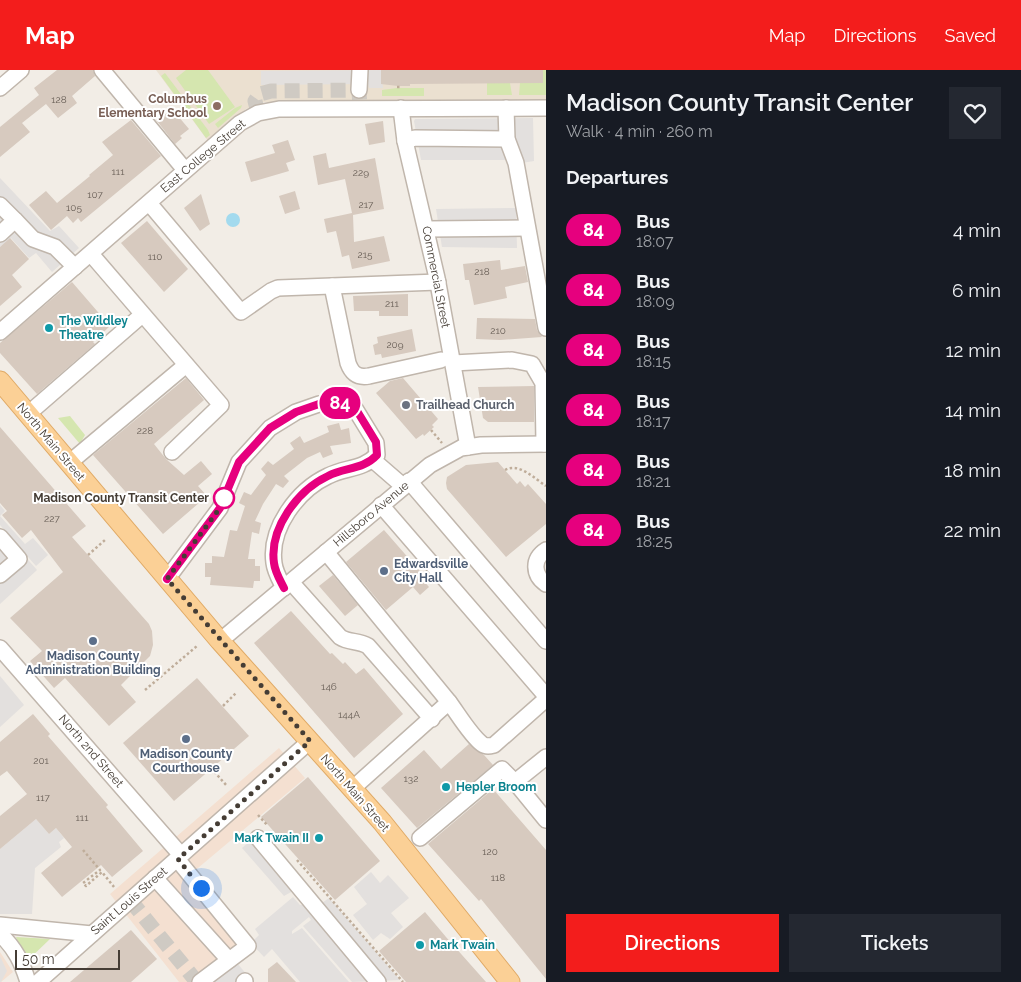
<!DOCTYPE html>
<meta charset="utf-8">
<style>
body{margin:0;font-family:Raleway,sans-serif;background:#242831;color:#f1f3f6;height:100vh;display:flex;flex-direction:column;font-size:19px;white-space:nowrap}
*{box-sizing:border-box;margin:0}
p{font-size:16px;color:#9ea1a6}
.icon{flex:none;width:28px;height:28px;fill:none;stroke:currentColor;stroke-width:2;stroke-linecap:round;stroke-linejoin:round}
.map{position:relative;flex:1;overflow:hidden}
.side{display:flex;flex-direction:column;background:#171b24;width:475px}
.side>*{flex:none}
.badge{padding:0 10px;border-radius:16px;font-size:18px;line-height:32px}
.scale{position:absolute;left:15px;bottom:12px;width:105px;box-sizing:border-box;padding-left:5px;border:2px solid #453d35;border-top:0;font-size:14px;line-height:18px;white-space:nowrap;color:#453d35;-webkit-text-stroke:4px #fff;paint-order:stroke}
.you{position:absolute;width:25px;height:25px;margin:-12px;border:4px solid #fff;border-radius:50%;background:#1a73e8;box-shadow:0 0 0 8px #1a73e833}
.map>.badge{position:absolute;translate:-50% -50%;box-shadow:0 0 0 2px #fff}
h2{padding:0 20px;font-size:19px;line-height:45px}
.round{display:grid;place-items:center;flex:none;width:52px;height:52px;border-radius:0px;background:#242831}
.headline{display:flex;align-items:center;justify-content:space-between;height:85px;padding:0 20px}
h1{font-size:24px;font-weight:600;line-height:38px}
.action{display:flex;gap:10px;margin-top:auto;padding:10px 20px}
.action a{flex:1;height:58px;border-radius:0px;background:#f31d1c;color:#fff;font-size:20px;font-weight:600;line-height:58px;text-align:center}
.action a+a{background:#242831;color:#f1f3f6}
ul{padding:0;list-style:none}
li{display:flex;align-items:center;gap:15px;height:60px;padding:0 20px}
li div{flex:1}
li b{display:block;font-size:19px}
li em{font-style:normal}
li .badge{min-width:55px;font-weight:700;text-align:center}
header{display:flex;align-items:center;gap:30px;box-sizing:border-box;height:70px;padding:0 25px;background:#f31d1c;color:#fff}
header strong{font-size:24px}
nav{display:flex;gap:28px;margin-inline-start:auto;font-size:18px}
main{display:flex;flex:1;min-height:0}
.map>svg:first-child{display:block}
</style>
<header>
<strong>Map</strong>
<nav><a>Map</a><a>Directions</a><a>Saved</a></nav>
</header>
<main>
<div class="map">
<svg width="546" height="912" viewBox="0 0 546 912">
<rect width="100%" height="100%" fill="#f2ede6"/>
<g fill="#f4e0d1">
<polygon points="279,678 305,708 192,803 248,871 195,912 179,912 110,824"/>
<polygon points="0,882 13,902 1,912 0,912"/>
</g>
<polygon fill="#ebe0d0" points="156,0 546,0 546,30 264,32 246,39 208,71"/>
<g fill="#d5e6af">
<polygon points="186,0 208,0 235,37 209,54 176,8"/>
<polygon points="543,0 546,0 546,25 519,25 520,13 543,13"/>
<polygon points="165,3 208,60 210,65 206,68 161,6"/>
<polygon points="487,13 510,13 512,25 487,25"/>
<polygon points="397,18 424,18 424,26 382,26 382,20"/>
<polygon points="242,35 241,38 218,58 215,54 235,38"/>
<polygon points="70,346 85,365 80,374 58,348"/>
<polygon points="16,867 50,869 26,892"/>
</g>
<g fill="#e3e0de">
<polygon points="381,0 383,18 369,18 368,14 261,15 261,1"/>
<polygon points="533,48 534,91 522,93 507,90 421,90 414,51 415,49"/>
<polygon points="0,108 50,161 59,156 79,178 52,202 36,183 29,188 11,168 0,177"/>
<polygon points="516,138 517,178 442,177 436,139"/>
<polygon points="0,435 5,441 0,446 25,474 33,468 48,485 36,496 0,455"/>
<polygon points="0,458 37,500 0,534"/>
<polygon points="0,606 24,635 0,657"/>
<polygon points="36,749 49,764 56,758 64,768 59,772 61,777 35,798 32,844 0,844 0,779"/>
<polygon points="258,759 315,824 319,835 329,828 400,910 352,912 303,856 311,850 309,847 292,861 292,864 302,858 349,912 300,912 272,879 264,887 251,873 259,865 255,859 293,827 300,835 305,834 293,821 284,826 242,778 250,771 248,767"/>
<polygon points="371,802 380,813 388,805 409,828 391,843 403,857 390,869 381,863 373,870 353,845 367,834 354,817"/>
<polygon points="0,886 7,901 1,912 0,912"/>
<polygon points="237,893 253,912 212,912"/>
</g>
<circle fill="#a3daee" cx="233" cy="150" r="7"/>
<g fill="#d7cabf">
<polygon points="57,0 93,0 95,6 72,26 77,33 58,48 46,34 22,53 30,62 0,87 0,57 39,25 34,18"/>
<polygon points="381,0 543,0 543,13 410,14 410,16 398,16 381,14"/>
<polygon points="172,39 189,59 180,66 182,68 175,74 157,51"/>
<polygon points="131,50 161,86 81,152 78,148 73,153 67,146 51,160 29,135 46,121 57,133 90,106 89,105 113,85 102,72"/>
<polygon points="383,51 385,72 369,75 365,54"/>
<polygon points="288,70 295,90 286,93 289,101 251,112 245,92 275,83 272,75"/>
<polygon points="326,83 329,98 375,88 384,139 353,145 354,172 384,166 390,191 352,199 349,185 342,187 336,161 327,163 324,149 352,143 345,109 318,115 313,86"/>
<polygon points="295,121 300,139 285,144 279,126"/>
<polygon points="201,124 210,154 200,161 184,138"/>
<polygon points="147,151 188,199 164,222 121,173"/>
<polygon points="10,168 29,189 12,205 22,217 0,236 0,177"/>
<polygon points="500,190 501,200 525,196 528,212 505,217 507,228 474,235 469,210 465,210 463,194"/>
<polygon points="72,212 110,256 93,272 95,274 37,324 0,283 0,273"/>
<polygon points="408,224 408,246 379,246 379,241 354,241 353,226"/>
<polygon points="477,248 535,249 537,260 542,267 500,270 476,269"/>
<polygon points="412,259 416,281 382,288 381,284 375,285 373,275 378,273 377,267"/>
<polygon points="186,308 204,330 154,374 166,389 184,405 201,391 212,404 198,416 207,426 163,464 93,385"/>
<polygon points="403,308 438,349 432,355 434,357 424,366 423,364 416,369 376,323 390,311"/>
<polygon points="534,316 534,352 488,352 483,348 478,317"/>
<polygon points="339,353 341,360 349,358 351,373 330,376 333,384 323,388 320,382 307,388 284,406 289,411 283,418 276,414 263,434 255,451 261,453 259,464 252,462 248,489 255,489 255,496 260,496 260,511 254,511 253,518 210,515 211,507 205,507 205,493 212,493 212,486 224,487 230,460 237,461 245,436 239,433 244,422 251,425 266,405 261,399 268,391 273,395 294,379 290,373 300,366 304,373 329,362 327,356"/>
<polygon points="0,357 86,456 72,467 149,554 152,561 153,575 150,586 121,615 136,632 109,656 65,608 54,618 30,591 42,581 10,548 63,502 31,460 22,468 2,445 7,441 0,433"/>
<polygon points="498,392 517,414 520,411 525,417 528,414 546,434 546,454 506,487 447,419 446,413 447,407 466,395"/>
<polygon points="384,460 425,507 422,509 429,517 420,525 413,517 386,540 346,492"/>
<polygon points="333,505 358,535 345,546 319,516"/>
<polygon points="291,541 330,584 332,583 343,594 345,592 356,604 364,598 403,644 354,688 254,573"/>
<polygon points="197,608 249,666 174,731 123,673"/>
<polygon points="33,644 50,664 48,666 108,735 106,737 143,781 112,807 101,795 62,827 41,803 72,777 56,758 49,764 36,749 0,779 0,746 27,724 7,701 0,706 0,672"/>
<polygon points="469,674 484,685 493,695 417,758 381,718 424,680 441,699"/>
<polygon points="308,707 380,791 335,830 261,747"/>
<polygon points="493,719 546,780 546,909 481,829 479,831 428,774"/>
<polygon points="425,842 446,867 486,912 406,912 379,881"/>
<polygon points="131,860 157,889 131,912 70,912"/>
<polygon points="277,892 296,912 268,912 268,899"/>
</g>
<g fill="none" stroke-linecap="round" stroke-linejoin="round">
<g stroke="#cfcac3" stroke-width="15" stroke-dasharray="15 8" stroke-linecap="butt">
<polyline points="258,43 255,31 260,24 271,21 359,20 360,39"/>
<polyline points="130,830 197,912"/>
</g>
<defs>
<g id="minor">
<polyline points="102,0 185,100"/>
<polyline points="0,18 21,0"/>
<polyline points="359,20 360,0"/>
<polyline points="401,38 405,71 437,208 468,377"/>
<polyline points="506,38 507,69 516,93 546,258"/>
<polyline points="405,71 415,68 507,69"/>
<polyline points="149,133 241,242 271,221 278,218 438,212"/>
<polyline points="0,135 15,150 0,164"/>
<polyline points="15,150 33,169 55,177 75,197"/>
<polyline points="427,159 527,158"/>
<polyline points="91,184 221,335 172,382"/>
<path d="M332,216L348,293C352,304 358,308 369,306L441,290"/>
<polyline points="0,262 240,53 258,43 279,39 546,38"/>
<polyline points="453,293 512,290 532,294 543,313 544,374"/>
<polyline points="28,344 142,245"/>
<polyline points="373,390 403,416"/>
<polyline points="69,393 186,295"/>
<polyline points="409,411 546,571"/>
<polyline points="381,435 546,626"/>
<polyline points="0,467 19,489 0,505"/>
<path d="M546,480C532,489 533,505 546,514"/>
<polyline points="326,482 449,632"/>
<path d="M167,509L220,438L239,392L270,358L296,342L319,334L341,333L354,337L376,373L377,385C363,400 345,397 328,406C298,420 269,458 274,493C275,502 280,510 284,518"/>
<path d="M291,512L340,567C349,573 358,570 368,576L432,649"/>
<polyline points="220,571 430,395 461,378 481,375 546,374"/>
<polyline points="0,578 181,785"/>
<polyline points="546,687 515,712 546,750"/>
<path d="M352,719L449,632C458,644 471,666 482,674C486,677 490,676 494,675L546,629"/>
<polyline points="258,768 378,912"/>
<polyline points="420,768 502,699 515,712"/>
<polyline points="177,789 248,876 200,912"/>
<polyline points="155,808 229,890"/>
<polyline points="0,855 92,864"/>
<path d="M0,864C15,878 22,892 28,912"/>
<polyline points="38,912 310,671"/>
<polyline points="244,912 245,911"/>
</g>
<polyline id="major" points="0,311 220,571 382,752 510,912"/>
</defs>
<use href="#minor" stroke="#c0b6ac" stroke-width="18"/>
<use href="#major" stroke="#e0aa66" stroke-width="21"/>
<g stroke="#bfad9a" stroke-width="2.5" stroke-dasharray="2.5 2.5" stroke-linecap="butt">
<polyline points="397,17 401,17"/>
<polyline points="431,360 442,373"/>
<path d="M505,400C519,392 535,409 546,416"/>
<polyline points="88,485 105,470"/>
<polyline points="145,620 197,576"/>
<polyline points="223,636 237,622"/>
<polyline points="211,698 227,716"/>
<polyline points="258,745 268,756"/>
<polyline points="83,780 100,800 83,813 86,816 102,802 114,817"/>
<polyline points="297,790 403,912"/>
</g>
<use href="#minor" stroke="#fff" stroke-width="15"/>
<use href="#major" stroke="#fbd096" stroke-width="19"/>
</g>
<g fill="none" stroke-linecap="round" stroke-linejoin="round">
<defs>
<path id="line" d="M167,509L220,438L239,392L270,358L296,342L319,334L341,333L354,336L376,372L377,385C363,400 345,397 328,406C298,420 269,458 274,493C275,502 280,510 284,518"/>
</defs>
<use href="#line" stroke="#fff" stroke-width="11"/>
<use href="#line" stroke="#e6007e" stroke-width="8"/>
<polyline stroke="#453d35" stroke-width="5" stroke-dasharray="0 9" points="201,818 178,789 310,671 167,509 220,438 226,422 224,428"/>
</g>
<circle fill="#8d6e63" stroke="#fff" stroke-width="2" cx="217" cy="36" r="5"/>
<g fill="#0f9aa8" stroke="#fff" stroke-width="2">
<circle cx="49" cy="258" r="5"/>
<circle cx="446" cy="717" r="5"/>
<circle cx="319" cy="768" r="5"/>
<circle cx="420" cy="875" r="5"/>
</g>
<circle fill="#6b7280" stroke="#fff" stroke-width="2" cx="406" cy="335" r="5"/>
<circle fill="#fff" stroke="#e6007e" stroke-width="2.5" cx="224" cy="428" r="10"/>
<g fill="#5c6f8a" stroke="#fff" stroke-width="2">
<circle cx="384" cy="501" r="5"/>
<circle cx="93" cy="571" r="5"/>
<circle cx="186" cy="669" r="5"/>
</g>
<g text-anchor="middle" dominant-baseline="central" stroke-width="4" stroke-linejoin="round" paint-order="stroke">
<g font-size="10" fill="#6a6058">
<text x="59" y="29">128</text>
<text x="118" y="101">111</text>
<text x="361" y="102">229</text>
<text x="95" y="124">107</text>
<text x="366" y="134">217</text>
<text x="74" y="137">105</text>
<text x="365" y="184">215</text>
<text x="155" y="186">110</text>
<text x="482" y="201">218</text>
<text x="392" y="233">211</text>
<text x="498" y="260">210</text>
<text x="395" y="274">209</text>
<text x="145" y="360">228</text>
<text x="52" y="448">227</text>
<text x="329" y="616">146</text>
<text x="349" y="644">144A</text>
<text x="41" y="690">201</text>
<text x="411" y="708">132</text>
<text x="43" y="727">117</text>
<text x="82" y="747">111</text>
<text x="490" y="781">120</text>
<text x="498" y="807">118</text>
</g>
<g font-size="12" font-weight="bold" fill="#785e54" stroke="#fff" text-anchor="end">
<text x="207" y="29">Columbus<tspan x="207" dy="14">Elementary School</tspan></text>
</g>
<g font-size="12" fill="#453d35" stroke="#fff">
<text transform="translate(203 86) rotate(-40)">East College Street</text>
<text transform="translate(436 207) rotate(79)">Commercial Street</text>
<text transform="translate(51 372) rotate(50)">North Main Street</text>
<text transform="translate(371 444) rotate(-40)">Hillsboro Avenue</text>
<text transform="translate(91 681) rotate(49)">North 2nd Street</text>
<text transform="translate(355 723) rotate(49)">North Main Street</text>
<text transform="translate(129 831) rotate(-41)">Saint Louis Street</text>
</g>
<g font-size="12" font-weight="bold" fill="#0d838f" stroke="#fff" text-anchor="start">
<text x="59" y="251">The Wildley<tspan x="59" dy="14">Theatre</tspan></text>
<text x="456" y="717">Hepler Broom</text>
<text x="309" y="768" text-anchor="end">Mark Twain II</text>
<text x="430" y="875">Mark Twain</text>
</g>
<g font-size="12" font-weight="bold" fill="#5b616d" stroke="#fff" text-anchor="start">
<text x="416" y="335">Trailhead Church</text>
</g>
<g font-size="12" font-weight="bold" fill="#453d35" stroke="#fff" text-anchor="end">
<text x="209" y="428">Madison County Transit Center</text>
</g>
<g font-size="12" font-weight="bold" fill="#4e5e75" stroke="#fff">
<text x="394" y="494" text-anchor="start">Edwardsville<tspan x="394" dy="14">City Hall</tspan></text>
<text x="93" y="586">Madison County<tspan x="93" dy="14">Administration Building</tspan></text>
<text x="186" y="684">Madison County<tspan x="186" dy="14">Courthouse</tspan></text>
</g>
</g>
</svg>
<div class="scale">50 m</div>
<div class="you" style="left:201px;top:818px"></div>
<b class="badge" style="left:340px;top:333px;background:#e6007e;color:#fff">84</b>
</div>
<section class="side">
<div class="headline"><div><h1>Madison County Transit Center</h1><p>Walk · 4 min · 260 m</p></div><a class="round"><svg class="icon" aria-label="heart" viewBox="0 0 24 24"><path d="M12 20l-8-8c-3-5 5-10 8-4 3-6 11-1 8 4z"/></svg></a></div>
<h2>Departures</h2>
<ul>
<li><span class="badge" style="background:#e6007e;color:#fff">84</span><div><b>Bus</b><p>18:07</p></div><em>4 min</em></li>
<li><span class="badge" style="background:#e6007e;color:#fff">84</span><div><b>Bus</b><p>18:09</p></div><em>6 min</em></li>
<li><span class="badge" style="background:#e6007e;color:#fff">84</span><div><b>Bus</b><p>18:15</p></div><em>12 min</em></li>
<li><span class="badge" style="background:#e6007e;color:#fff">84</span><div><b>Bus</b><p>18:17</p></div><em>14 min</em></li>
<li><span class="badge" style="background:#e6007e;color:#fff">84</span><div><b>Bus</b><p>18:21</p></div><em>18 min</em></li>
<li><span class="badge" style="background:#e6007e;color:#fff">84</span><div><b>Bus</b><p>18:25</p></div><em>22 min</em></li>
</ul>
<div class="action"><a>Directions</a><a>Tickets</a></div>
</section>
</main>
